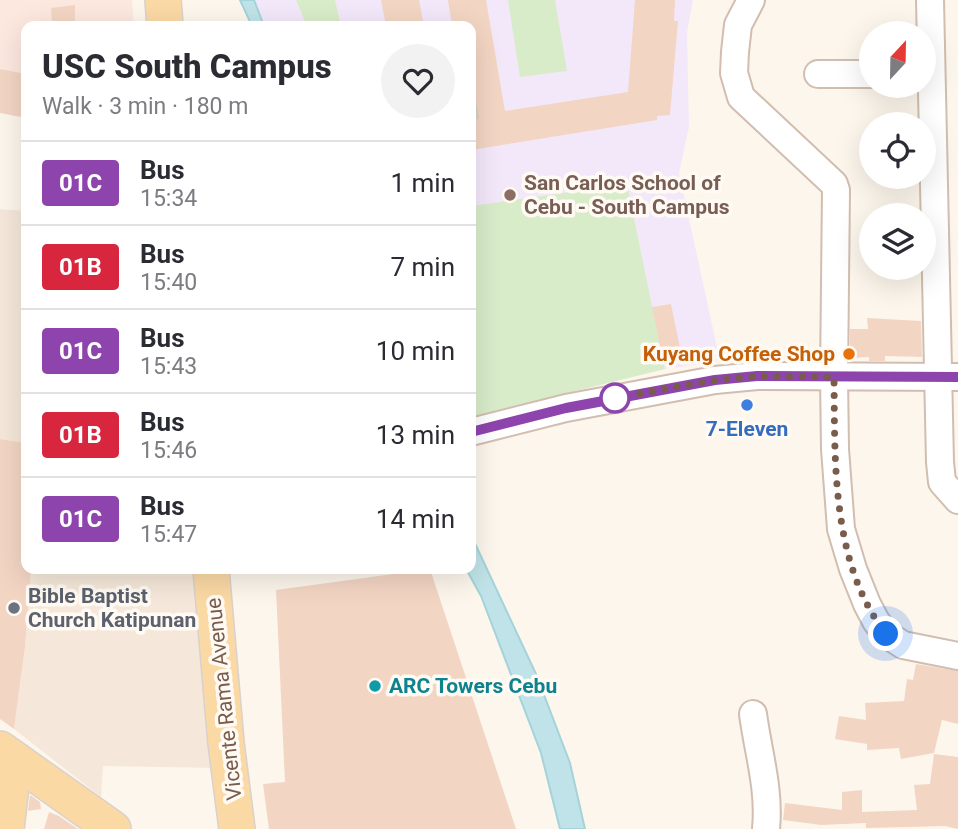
<!DOCTYPE html>
<meta charset="utf-8">
<style>
body{margin:0;font-family:Roboto,sans-serif;background:#f2f2f3;color:#2b2b33;height:100vh;display:flex;flex-direction:column;font-size:26px;white-space:nowrap}
*{box-sizing:border-box;margin:0}
p{font-size:23px;color:#7c7c81}
.icon{flex:none;width:38px;height:38px;fill:none;stroke:currentColor;stroke-width:2;stroke-linecap:round;stroke-linejoin:round}
.map{position:relative;flex:1;overflow:hidden}
.panel{position:absolute;left:21px;top:21px;width:455px;height:553px;display:flex;flex-direction:column;background:#fff;border-radius:14px;box-shadow:0 7px 28px #0002}
.panel>*{flex:none}
.badge{padding:0 14px;border-radius:5px;font-size:24px;line-height:46px}
.needle{width:46px;rotate:22deg}
.tools{position:absolute;left:859px;top:21px;display:grid;gap:14px}
.tools a{display:grid;place-items:center;width:77px;height:77px;border-radius:50%;background:#fff;box-shadow:0 7px 28px #0002;font-size:35px}
.you{position:absolute;width:35px;height:35px;margin:-18px;border:5px solid #fff;border-radius:50%;background:#1a73e8;box-shadow:0 0 0 10px #1a73e833}
.map>.badge{position:absolute;translate:-50% -50%;box-shadow:0 0 0 4px #fff}
.round{display:grid;place-items:center;flex:none;width:74px;height:74px;border-radius:37px;background:#f2f2f3}
.summary{display:flex;align-items:center;justify-content:space-between;height:119px;padding:0 21px}
h1{font-size:33px;font-weight:800;line-height:52px}
ul{padding:0;list-style:none}
li{display:flex;align-items:center;gap:21px;height:84px;padding:0 21px;border-top:2px solid #e1e1e2}
li div{flex:1}
li b{display:block;font-size:26px}
li em{font-style:normal}
li .badge{min-width:77px;font-weight:700;text-align:center}
.map>svg:first-child{display:block}
</style>
<div class="map">
<svg width="958" height="829" viewBox="0 0 958 829">
<rect width="100%" height="100%" fill="#fdf6ec"/>
<g fill="#f5e8da">
<polygon points="0,209 26,211 26,443 0,439"/>
<polygon points="31,569 193,569 216,768 103,766 101,797 14,729 25,647"/>
</g>
<polygon fill="#fde8e0" points="0,0 132,0 134,26 26,26 26,114 0,109"/>
<polygon fill="#f3e8fa" points="254,0 693,0 687,33 689,127 679,173 720,361 665,369 627,185 471,206 471,26 264,26"/>
<g fill="#d8ecc9">
<polygon points="296,0 335,0 341,26 307,26"/>
<polygon points="508,0 555,0 567,71 520,77"/>
<polygon points="627,184 665,369 471,417 471,206"/>
</g>
<g fill="#bfe3e8" stroke="#a5d3da" stroke-width="2">
<polygon points="240,0 254,0 264,26 252,26"/>
<polygon points="471,535 536,674 570,763 585,829 560,829 541,753 481,596 466,569 471,569"/>
</g>
<g fill="#f3d5c3">
<polygon points="381,0 419,0 424,26 386,26"/>
<polygon points="448,0 486,0 505,111 628,92 635,0 675,0 674,21 678,21 670,115 657,116 657,120 471,150 471,26 452,26"/>
<polygon points="75,5 75,26 52,26 51,8"/>
<polygon points="0,69 26,74 26,118 0,113"/>
<polygon points="671,304 681,353 662,356 652,307"/>
<polygon points="867,318 921,321 922,357 885,356 885,361 869,361 869,357 850,358 850,329 868,329"/>
<polygon points="0,439 26,443 26,569 31,569 25,647 14,729 0,719"/>
<polygon points="430,569 516,829 269,829 263,784 285,782 276,590"/>
<polygon points="916,664 958,671 958,724 942,720 934,753 901,759 899,748 867,750 867,744 835,739 839,716 866,720 865,703 904,701 907,679 913,680"/>
<polygon points="934,754 958,757 958,829 945,826 866,828 866,823 821,825 783,820 785,803 842,810 842,792 862,790 862,812 917,810 914,785 930,784"/>
<polygon points="30,795 40,802 41,809 28,811"/>
<polygon points="49,812 59,816 78,829 44,829"/>
</g>
<g fill="none" stroke-linecap="round" stroke-linejoin="round">
<polyline stroke="#dcd0c4" stroke-width="26" stroke-dasharray="26 13" stroke-linecap="butt" points="471,107 477,106"/>
<defs>
<g id="minor">
<polyline points="751,0 738,25 735,52 734,73 741,97 834,184 836,190 834,377 835,449 841,529 853,569 867,604 876,621 886,634 903,645 958,656"/>
<polyline points="930,0 940,462 942,482 958,500"/>
<polyline points="818,74 872,74"/>
<polyline points="471,432 566,408 715,380 757,376 958,377"/>
<path d="M753,714C758,752 770,789 766,829"/>
</g>
<g id="major">
<polyline points="163,0 165,26"/>
<polyline points="211,569 226,743 237,829"/>
<polyline points="0,749 113,829"/>
<polyline points="6,829 14,759"/>
</g>
</defs>
<use href="#minor" stroke="#d1beb0" stroke-width="30"/>
<use href="#major" stroke="#dad1cd" stroke-width="38"/>
<use href="#minor" stroke="#fff" stroke-width="26"/>
<use href="#major" stroke="#fbd9a5" stroke-width="35"/>
</g>
<g fill="none" stroke-linecap="round" stroke-linejoin="round">
<defs>
<polyline id="line" points="471,432 566,408 715,380 757,376 958,377"/>
</defs>
<use href="#line" stroke="#fff" stroke-width="16"/>
<use href="#line" stroke="#8e44ad" stroke-width="10"/>
<path stroke="#7a5c4d" stroke-width="7" stroke-dasharray="0 12.6" d="M615,398L715,380L757,376L834,377C835,462 831,563 886,634"/>
</g>
<circle fill="#8d6e63" stroke="#fffaf3" stroke-width="2.5" cx="510" cy="195" r="7"/>
<circle fill="#e8710a" stroke="#fffaf3" stroke-width="2.5" cx="849" cy="354" r="7"/>
<circle fill="#fff" stroke="#8e44ad" stroke-width="3.5" cx="615" cy="398" r="14"/>
<circle fill="#3f7fe0" stroke="#fffaf3" stroke-width="2.5" cx="747" cy="405" r="7"/>
<circle fill="#6b7280" stroke="#fffaf3" stroke-width="2.5" cx="14" cy="608" r="7"/>
<circle fill="#0f9aa8" stroke="#fffaf3" stroke-width="2.5" cx="375" cy="686" r="7"/>
<g text-anchor="middle" dominant-baseline="central" stroke-width="7" stroke-linejoin="round" paint-order="stroke">
<g font-size="21" font-weight="bold" fill="#785e54" stroke="#fffaf3" text-anchor="start">
<text x="524" y="183">San Carlos School of<tspan x="524" dy="24">Cebu - South Campus</tspan></text>
</g>
<g font-size="21" font-weight="bold" fill="#c56008" stroke="#fffaf3" text-anchor="end">
<text x="835" y="354">Kuyang Coffee Shop</text>
</g>
<g font-size="21" font-weight="bold" fill="#366cbe" stroke="#fffaf3">
<text x="747" y="429">7-Eleven</text>
</g>
<g font-size="21" font-weight="bold" fill="#5b616d" stroke="#fffaf3" text-anchor="start">
<text x="28" y="596">Bible Baptist<tspan x="28" dy="24">Church Katipunan</tspan></text>
</g>
<g font-size="21" font-weight="bold" fill="#0d838f" stroke="#fffaf3" text-anchor="start">
<text x="389" y="686">ARC Towers Cebu</text>
</g>
<g font-size="21" fill="#7a5c4d" stroke="#fffaf3">
<text transform="translate(224 699) rotate(-96)">Vicente Rama Avenue</text>
</g>
</g>
</svg>
<div class="tools">
<a><svg class="needle" viewBox="-14 -14 28 28"><path d="M0-13l5 13h-10z" fill="#e53935"/><path d="M0 13l5-13h-10z" fill="#7c7c81"/></svg></a>
<a><svg class="icon" aria-label="locate" viewBox="0 0 24 24"><circle cx="12" cy="12" r="6"/><path d="M12 2v4M12 18v4M2 12h4M18 12h4"/></svg></a>
<a><svg class="icon" aria-label="layers" viewBox="0 0 24 24"><path d="M12 4l9 5-9 5-9-5zM3 14l9 5 9-5"/></svg></a>
</div>
<div class="you" style="left:886px;top:634px"></div>
<section class="panel">
<div class="summary"><div><h1>USC South Campus</h1><p>Walk · 3 min · 180 m</p></div><a class="round"><svg class="icon" aria-label="heart" viewBox="0 0 24 24"><path d="M12 20l-8-8c-3-5 5-10 8-4 3-6 11-1 8 4z"/></svg></a></div>
<ul>
<li><span class="badge" style="background:#8e44ad;color:#fff">01C</span><div><b>Bus</b><p>15:34</p></div><em>1 min</em></li>
<li><span class="badge" style="background:#d7263d;color:#fff">01B</span><div><b>Bus</b><p>15:40</p></div><em>7 min</em></li>
<li><span class="badge" style="background:#8e44ad;color:#fff">01C</span><div><b>Bus</b><p>15:43</p></div><em>10 min</em></li>
<li><span class="badge" style="background:#d7263d;color:#fff">01B</span><div><b>Bus</b><p>15:46</p></div><em>13 min</em></li>
<li><span class="badge" style="background:#8e44ad;color:#fff">01C</span><div><b>Bus</b><p>15:47</p></div><em>14 min</em></li>
</ul>
</section>
</div>
